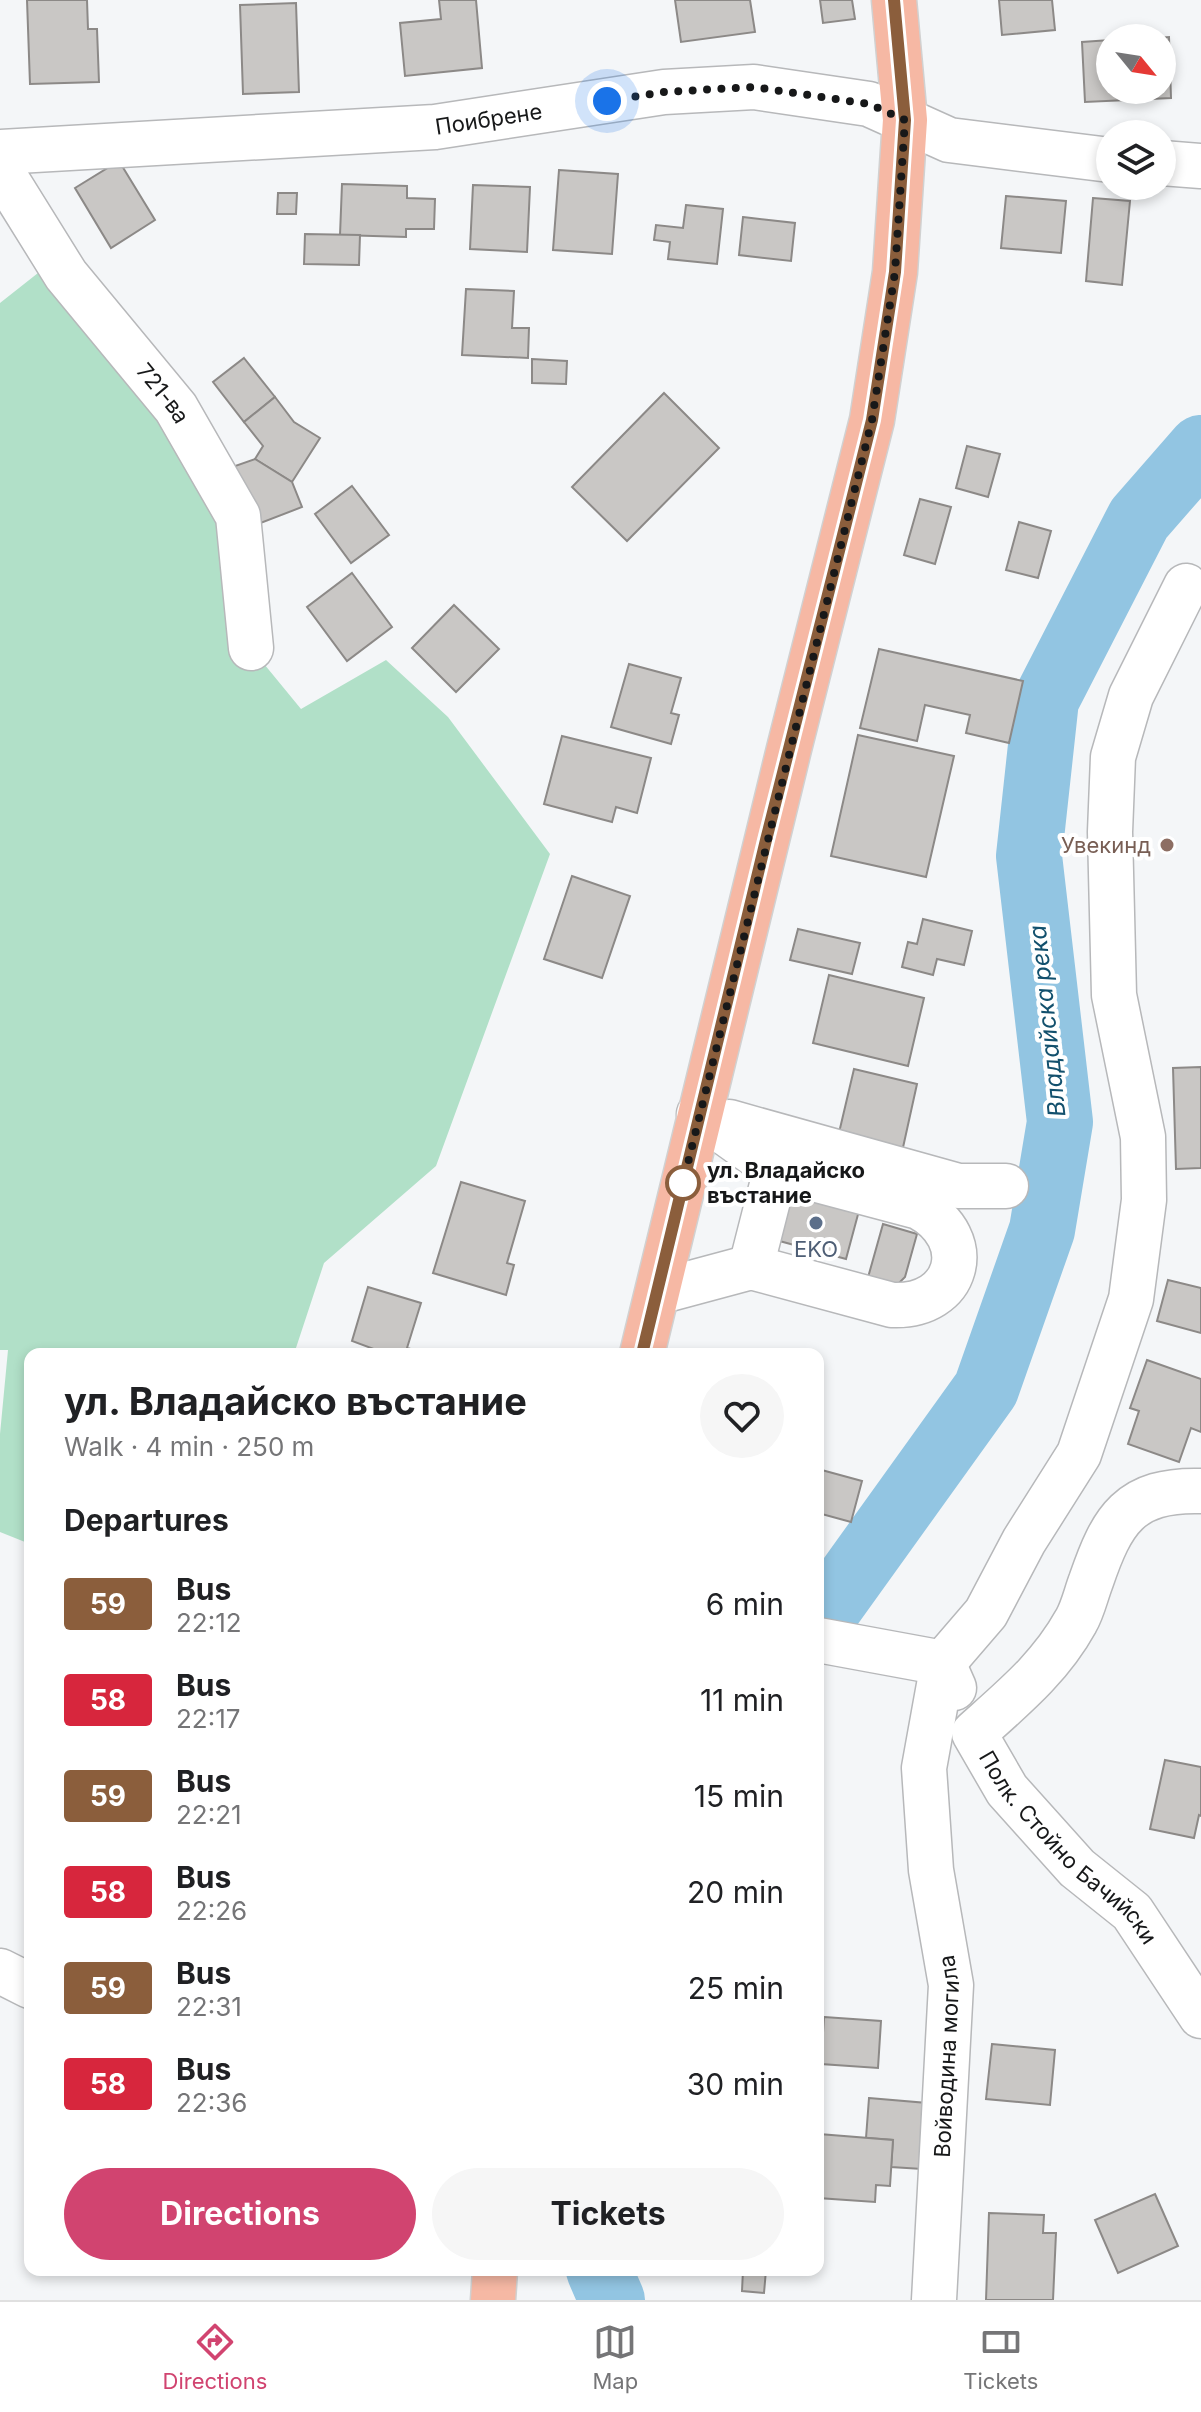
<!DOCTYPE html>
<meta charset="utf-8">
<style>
body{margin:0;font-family:Inter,sans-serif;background:#f6f6f6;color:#202124;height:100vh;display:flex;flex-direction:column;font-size:30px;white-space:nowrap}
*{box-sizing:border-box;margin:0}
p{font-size:26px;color:#757577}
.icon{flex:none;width:44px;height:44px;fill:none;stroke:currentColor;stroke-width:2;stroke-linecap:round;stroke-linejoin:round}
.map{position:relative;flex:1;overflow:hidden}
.details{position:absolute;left:24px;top:1348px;width:800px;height:928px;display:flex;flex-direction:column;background:#fff;border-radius:16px;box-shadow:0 4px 12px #0003}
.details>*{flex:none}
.badge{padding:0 16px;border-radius:6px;font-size:28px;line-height:52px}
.needle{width:52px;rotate:120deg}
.fabs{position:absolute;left:1096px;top:24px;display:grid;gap:16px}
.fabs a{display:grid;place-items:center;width:80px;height:80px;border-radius:50%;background:#fff;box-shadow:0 4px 12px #0003;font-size:40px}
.you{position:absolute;width:40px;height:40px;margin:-20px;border:6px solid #fff;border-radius:50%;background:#1a73e8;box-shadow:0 0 0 12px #1a73e833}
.map>.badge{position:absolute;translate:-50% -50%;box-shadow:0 0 0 4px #fff}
h2{padding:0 40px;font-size:30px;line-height:72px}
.round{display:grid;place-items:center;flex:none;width:84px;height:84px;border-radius:42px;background:#f6f6f6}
.summary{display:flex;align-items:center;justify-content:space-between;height:136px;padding:0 40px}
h1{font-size:38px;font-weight:700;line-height:60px}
.primary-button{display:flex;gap:16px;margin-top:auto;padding:16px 40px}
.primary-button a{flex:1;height:92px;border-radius:48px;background:#d14470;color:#fff;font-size:32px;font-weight:700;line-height:92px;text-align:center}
.primary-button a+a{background:#f6f6f6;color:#202124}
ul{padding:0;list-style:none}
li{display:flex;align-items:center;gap:24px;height:96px;padding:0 40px}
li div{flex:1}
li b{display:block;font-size:30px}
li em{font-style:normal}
li .badge{min-width:88px;font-weight:700;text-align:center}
.dock{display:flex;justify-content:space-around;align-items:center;height:112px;border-top:2px solid #e0e0e0;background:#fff;font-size:22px;color:#757577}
.dock a{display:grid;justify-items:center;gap:4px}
.dock .selected{color:#d14470}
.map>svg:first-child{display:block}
</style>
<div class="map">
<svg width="1201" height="2300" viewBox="0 0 1201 2300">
<rect width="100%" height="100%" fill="#f4f6f8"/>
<polygon fill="#b1e0c8" points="38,273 66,275 238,516 251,648 301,709 386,660 448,717 550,854 436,1166 324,1263 294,1354 30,1354 30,1544 0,1532 0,1434 8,1350 0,1350 0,303"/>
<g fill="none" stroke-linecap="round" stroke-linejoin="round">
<g stroke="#92c5e2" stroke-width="66">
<polyline points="818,1623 986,1389 1042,1230 1060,1122 1029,856 1046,700 1139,519 1201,448"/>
<polyline points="599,2270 612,2300"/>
</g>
</g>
<g fill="#c9c7c5" stroke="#8c8987" stroke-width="2">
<polygon points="27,0 87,0 88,29 97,29 99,82 30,84"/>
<polygon points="439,0 476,0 482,68 405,76 400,23 441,19"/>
<polygon points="675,0 750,0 755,32 681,42"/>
<polygon points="820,0 852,0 855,19 823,23"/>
<polygon points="999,0 1052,0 1055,30 1002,35"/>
<polygon points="296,3 299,92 243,94 240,5"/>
<polygon points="1169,37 1171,98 1085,102 1082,42 1110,40 1110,90 1162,90 1162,38 1156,38"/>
<polygon points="119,161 155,220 111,248 75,188"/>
<polygon points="559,170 618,174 612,254 553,250"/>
<polygon points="342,184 407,186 407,198 435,199 434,229 406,229 406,237 340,235"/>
<polygon points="473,185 530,187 527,252 470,249"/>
<polygon points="278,193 297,193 296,214 277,214"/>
<polygon points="1006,196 1066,201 1061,253 1001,248"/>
<polygon points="1093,198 1130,201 1122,285 1086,281"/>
<polygon points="686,205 723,209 717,264 668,259 670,242 654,240 656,225 683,228"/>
<polygon points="743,217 795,223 791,261 739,255"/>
<polygon points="305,234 360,235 359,265 304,264"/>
<polygon points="466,289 514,291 512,328 529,328 528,358 462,355"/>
<polygon points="244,358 275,397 244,422 213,382"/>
<polygon points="532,359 567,361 566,384 532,383"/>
<polygon points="664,393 719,448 627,541 572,487"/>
<polygon points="275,397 294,422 320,438 292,482 255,459 263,446 244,422"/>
<polygon points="967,446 1000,454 988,497 956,488"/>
<polygon points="255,459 292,482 302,507 258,524 235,466"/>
<polygon points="352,486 389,535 351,563 315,514"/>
<polygon points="920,499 951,507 935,564 904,555"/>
<polygon points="1019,522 1051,531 1038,578 1006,570"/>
<polygon points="352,573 392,627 347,661 307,607"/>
<polygon points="454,605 499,649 456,692 412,648"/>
<polygon points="879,649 1023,681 1009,743 966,733 970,715 925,705 917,741 860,728"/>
<polygon points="629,664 681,678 671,713 679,715 671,744 611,727"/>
<polygon points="858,735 954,756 926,877 831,856"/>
<polygon points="562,736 651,758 637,813 616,807 612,822 544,804"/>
<polygon points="572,876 630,896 602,978 544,959"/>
<polygon points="923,919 972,931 964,965 937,959 933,975 902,967 908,942 917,944"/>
<polygon points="798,929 860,943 852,974 790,960"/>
<polygon points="829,975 924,998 908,1066 813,1043"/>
<polygon points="1201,1067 1201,1168 1176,1169 1173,1068"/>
<polygon points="854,1069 917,1084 902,1152 838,1137"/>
<polygon points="461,1182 525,1201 507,1263 514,1265 506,1295 433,1273"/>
<polygon points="787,1187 860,1207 846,1259 772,1239"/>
<polygon points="883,1224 917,1234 905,1277 897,1285 867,1281"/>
<polygon points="1168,1280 1201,1288 1201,1333 1157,1321"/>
<polygon points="368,1287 421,1303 407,1348 429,1354 387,1354 352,1341"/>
<polygon points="1147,1360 1201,1379 1201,1432 1191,1428 1179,1462 1128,1444 1139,1411 1130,1408"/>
<polygon points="818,1469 862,1481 851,1522 818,1513"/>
<polygon points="1165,1760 1201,1767 1201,1816 1199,1815 1194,1838 1150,1829"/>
<polygon points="824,2017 881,2021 878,2068 821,2064"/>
<polygon points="992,2044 1055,2050 1050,2105 986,2099"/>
<polygon points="869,2098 927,2103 922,2169 891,2167 893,2140 866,2138"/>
<polygon points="819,2134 893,2140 890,2186 876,2185 875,2202 818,2198"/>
<polygon points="1155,2194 1178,2246 1118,2273 1095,2220"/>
<polygon points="989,2213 1044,2215 1043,2233 1056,2233 1053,2300 986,2300"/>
<polygon points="743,2270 766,2270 764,2293 742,2291"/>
</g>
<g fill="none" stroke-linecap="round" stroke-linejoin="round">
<defs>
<g id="minor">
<path id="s1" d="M0,152L435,127L664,92L754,87L869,104L949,140L1110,160"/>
<polyline points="1162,163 1201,166"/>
<path id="s2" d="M0,169L66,275L176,408L238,516L251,648"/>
<polyline points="729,1122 958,1186 1006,1186"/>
<polyline points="751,1267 776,1169"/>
<path d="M658,1292L751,1267L892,1305C959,1308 978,1239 919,1207L776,1169L699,1114"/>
<path id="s3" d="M1201,1491C1129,1489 1112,1520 1091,1581C1086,1594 1083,1609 1076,1621C1050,1668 1013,1698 974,1733L1007,1790L1077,1868L1132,1912L1201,2016"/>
<polyline points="818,1640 943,1663 954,1688"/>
<polyline points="0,1971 30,1986"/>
<path id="s4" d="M934,2300L951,1985L931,1870L924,1768L943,1663L986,1613L1024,1541L1079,1454L1131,1299L1144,1200L1143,1137L1114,995L1110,832L1113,757L1131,696L1186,586"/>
</g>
<g id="major">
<polyline points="642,1354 789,749 872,420 895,272 905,120 894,0"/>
<polyline points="493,2300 495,2270"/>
</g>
</defs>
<use href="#minor" stroke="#b7b8ba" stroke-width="47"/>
<use href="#major" stroke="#d1d1d1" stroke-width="47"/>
<use href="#minor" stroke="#fff" stroke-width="44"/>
<use href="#major" stroke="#f6b8a4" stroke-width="44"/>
</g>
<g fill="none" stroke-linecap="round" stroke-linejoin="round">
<defs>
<polyline id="line" points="642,1354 766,840 872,420 895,272 905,120 894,0"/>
</defs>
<use href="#line" stroke="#fff" stroke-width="18"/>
<use href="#line" stroke="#8b5e3c" stroke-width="12"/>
<polyline stroke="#171819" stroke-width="8" stroke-dasharray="0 14.4" points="607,101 664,92 754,87 869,104 905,120 895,272 872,420 683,1183"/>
</g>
<circle fill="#8d6e63" stroke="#fff" stroke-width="3" cx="1167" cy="845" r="8"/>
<circle fill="#fff" stroke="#8b5e3c" stroke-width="4" cx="683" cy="1183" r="16"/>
<circle fill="#5c6f8a" stroke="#fff" stroke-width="3" cx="816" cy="1223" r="8"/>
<g text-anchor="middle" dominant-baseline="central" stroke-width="8" stroke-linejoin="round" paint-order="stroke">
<g font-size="22" fill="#171819" stroke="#fff">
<text stroke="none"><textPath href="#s1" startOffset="490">Поибрене</textPath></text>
<text stroke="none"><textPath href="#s2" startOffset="278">721-ва</textPath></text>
<text stroke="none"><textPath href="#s3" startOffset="502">Полк. Стойно Бачийски</textPath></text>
<text stroke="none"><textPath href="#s4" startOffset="244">Войводина могила</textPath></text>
</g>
<g font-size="22" fill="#785e54" stroke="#fff" text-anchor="end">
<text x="1151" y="845">Увекинд</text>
</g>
<g font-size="22" font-weight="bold" fill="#171819" stroke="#fff" text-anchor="start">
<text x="707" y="1170">ул. Владайско<tspan x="707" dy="25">въстание</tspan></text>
</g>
<g font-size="22" fill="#4e5e75" stroke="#fff">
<text x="816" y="1249">EKO</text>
</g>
<g font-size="24" font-style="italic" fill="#12506d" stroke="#fff">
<text transform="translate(1047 1021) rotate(-96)">Владайска река</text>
</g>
</g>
</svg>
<div class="fabs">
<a><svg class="needle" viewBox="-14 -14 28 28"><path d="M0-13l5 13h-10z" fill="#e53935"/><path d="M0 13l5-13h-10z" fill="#757577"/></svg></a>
<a><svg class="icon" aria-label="layers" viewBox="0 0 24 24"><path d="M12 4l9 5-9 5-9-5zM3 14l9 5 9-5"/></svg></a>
</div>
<div class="you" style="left:607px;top:101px"></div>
<section class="details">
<div class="summary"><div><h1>ул. Владайско въстание</h1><p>Walk · 4 min · 250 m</p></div><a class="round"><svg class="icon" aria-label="heart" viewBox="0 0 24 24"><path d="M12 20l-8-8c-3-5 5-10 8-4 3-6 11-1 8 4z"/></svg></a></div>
<h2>Departures</h2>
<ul>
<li><span class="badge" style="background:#8b5e3c;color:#fff">59</span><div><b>Bus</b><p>22:12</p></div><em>6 min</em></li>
<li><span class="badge" style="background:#d7263d;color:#fff">58</span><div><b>Bus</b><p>22:17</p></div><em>11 min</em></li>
<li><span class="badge" style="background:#8b5e3c;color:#fff">59</span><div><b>Bus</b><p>22:21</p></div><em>15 min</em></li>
<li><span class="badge" style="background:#d7263d;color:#fff">58</span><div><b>Bus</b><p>22:26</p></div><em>20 min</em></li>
<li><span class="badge" style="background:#8b5e3c;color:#fff">59</span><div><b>Bus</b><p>22:31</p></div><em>25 min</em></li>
<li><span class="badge" style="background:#d7263d;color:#fff">58</span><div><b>Bus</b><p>22:36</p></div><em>30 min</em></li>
</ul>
<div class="primary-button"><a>Directions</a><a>Tickets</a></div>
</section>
</div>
<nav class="dock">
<a class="selected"><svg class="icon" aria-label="directions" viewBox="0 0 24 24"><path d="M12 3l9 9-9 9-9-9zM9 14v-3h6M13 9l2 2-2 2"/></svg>Directions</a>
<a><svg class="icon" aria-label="map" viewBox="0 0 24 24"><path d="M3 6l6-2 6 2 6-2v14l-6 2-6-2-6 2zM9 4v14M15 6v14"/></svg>Map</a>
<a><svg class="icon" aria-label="tickets" viewBox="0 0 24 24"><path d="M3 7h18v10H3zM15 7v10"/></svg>Tickets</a>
</nav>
